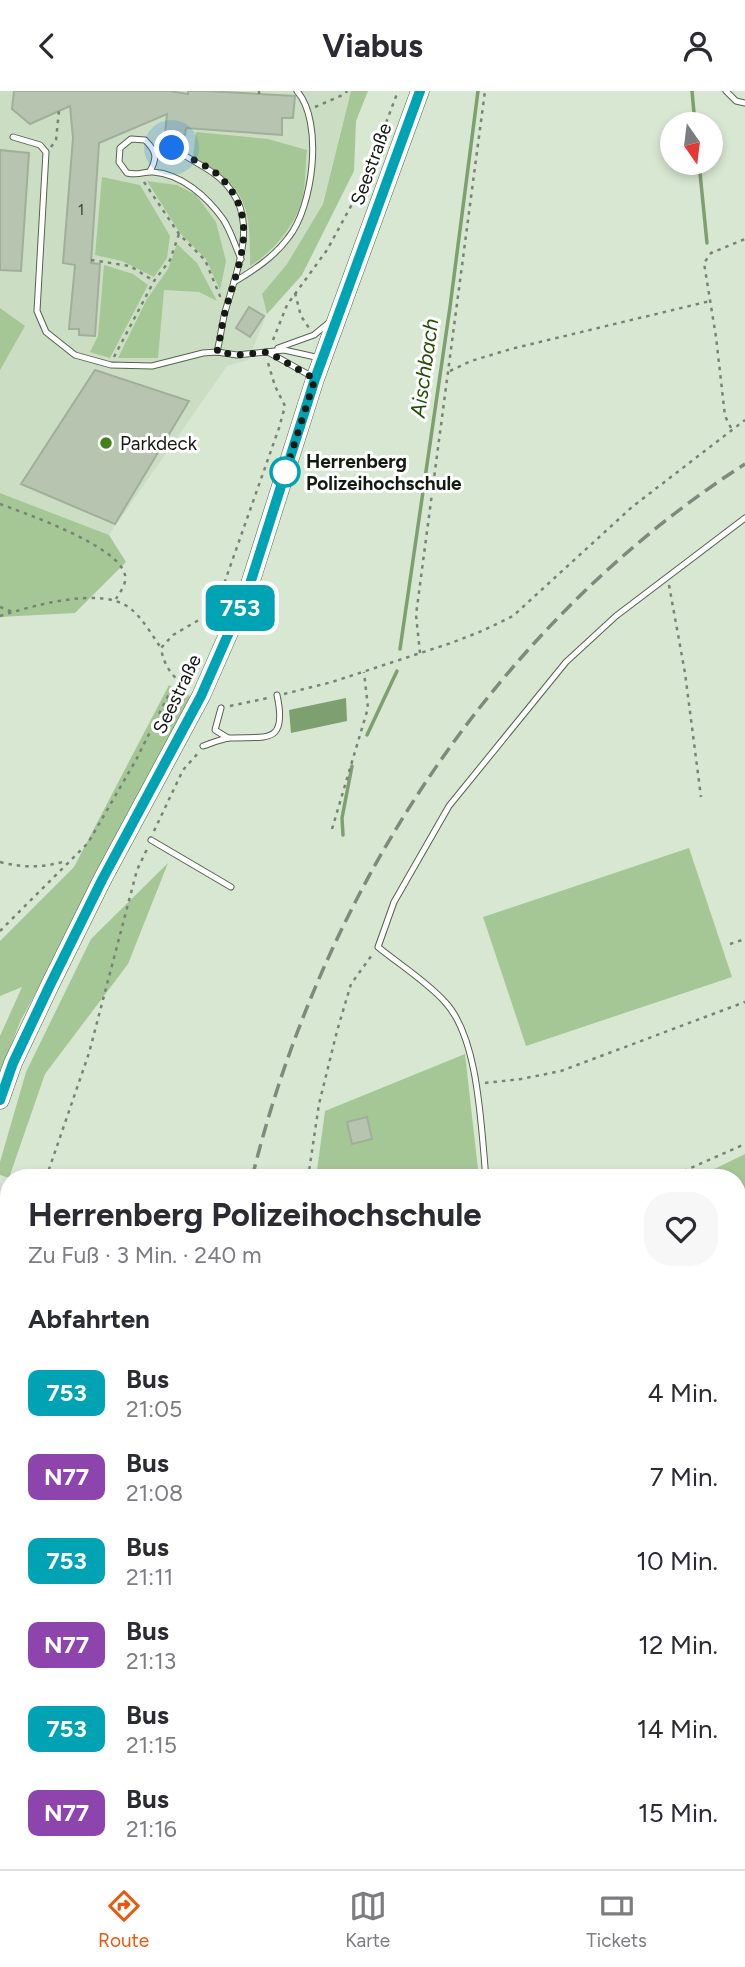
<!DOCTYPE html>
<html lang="de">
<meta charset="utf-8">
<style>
body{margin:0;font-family:Figtree,sans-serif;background:#f7f7f7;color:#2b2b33;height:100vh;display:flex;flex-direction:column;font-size:26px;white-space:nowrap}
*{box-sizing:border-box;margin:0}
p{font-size:23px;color:#7c7c81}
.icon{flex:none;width:38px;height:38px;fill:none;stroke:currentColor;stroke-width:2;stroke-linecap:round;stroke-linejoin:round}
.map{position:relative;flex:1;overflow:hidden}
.details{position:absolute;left:0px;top:1078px;width:746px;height:700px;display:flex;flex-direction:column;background:#fff;border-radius:28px 28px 0 0;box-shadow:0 4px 10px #0003}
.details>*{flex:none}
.badge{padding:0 14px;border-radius:10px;font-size:24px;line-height:46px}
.needle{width:46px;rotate:166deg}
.buttons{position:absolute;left:660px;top:21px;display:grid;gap:14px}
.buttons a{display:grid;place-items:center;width:63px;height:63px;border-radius:50%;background:#fff;box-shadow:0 4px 10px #0003;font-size:35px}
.you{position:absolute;width:35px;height:35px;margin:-18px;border:5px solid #fff;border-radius:50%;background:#1a73e8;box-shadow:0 0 0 10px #1a73e833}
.map>.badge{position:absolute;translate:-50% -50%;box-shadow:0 0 0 4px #fff}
h2{padding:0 28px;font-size:26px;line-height:63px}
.round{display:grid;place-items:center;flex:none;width:74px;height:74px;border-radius:28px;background:#f7f7f7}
.overview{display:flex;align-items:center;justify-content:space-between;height:119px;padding:0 28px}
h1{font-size:33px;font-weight:700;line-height:52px}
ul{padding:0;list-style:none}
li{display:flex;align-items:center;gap:21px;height:84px;padding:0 28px}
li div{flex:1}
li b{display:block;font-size:26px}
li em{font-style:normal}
li .badge{min-width:77px;font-weight:700;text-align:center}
header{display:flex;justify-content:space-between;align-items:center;height:91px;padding:0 28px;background:#fff;font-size:32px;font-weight:700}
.tabs{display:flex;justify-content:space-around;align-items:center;height:98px;border-top:2px solid #e1e1e2;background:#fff;font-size:19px;color:#7c7c81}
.tabs a{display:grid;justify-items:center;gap:4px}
.tabs .on{color:#ea580c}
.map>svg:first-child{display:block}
</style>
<header><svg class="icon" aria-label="back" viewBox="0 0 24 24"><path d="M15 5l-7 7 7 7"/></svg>Viabus<svg class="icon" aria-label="person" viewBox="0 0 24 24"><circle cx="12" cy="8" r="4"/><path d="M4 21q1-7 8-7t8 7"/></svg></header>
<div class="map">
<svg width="745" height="1778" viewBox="0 0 745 1778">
<rect width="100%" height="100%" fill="#d8e7d2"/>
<polygon fill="#cbdec3" points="0,0 351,0 323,113 287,173 262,203 267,223 248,269 227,275 109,444 0,402"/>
<g fill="#a5c796">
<polygon points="351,0 368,0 356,30 354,80 302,184 267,223 262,203 287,173 323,113"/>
<path d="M196,41L268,48L307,59C305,74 306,90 303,104C298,132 273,161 250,175C251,117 247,95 193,66Z"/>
<polygon points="102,86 140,94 170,145 167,167 154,186 122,170 95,164"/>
<polygon points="147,90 177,94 196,104 216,131 226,170 220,199 206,168 180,142"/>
<polygon points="177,153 197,172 217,210 199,201 164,199 158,267 118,267 147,208 168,178"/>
<polygon points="104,174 133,183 148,194 110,267 90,261 98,245"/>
<polygon points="0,217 25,235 0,279"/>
<polygon points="0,402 109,444 126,471 75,522 0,526"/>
<polygon points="169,594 194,607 20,931 0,983 0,945 22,896 0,905 0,850 74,776"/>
<polygon points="689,757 732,886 526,955 483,826"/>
<polygon points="168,772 128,873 45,983 9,1087 0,1084 0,1071 26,981 91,848"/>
<polygon points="465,963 479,1087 316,1087 325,1020"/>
<polygon points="745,1063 745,1200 737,1204 737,1087 696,1087"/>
</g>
<polygon fill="#7e9f6f" points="346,607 347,630 291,642 289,619"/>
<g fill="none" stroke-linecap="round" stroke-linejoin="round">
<g stroke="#7e9f6f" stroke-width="3.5">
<polyline points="692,0 695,33"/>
<polyline points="699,72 707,152"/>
<polyline points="400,558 450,216 478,0"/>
<polyline points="367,644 397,580"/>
<polyline points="343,744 342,727 352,675"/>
</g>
</g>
<g fill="#b7c5b0" stroke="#a0af9a" stroke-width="2">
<polygon points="14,0 170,0 188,3 188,0 207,0 295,5 293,27 282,27 282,44 186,37 185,44 165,42 167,23 99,52 91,172 100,173 95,245 79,244 79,238 69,238 75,174 63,172 73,47 70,15 30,33 12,18"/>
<polygon points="0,59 29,62 21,180 0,179"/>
<polygon points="249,216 264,225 250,246 236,237"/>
<polygon points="95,279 189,310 115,433 21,393"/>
<polygon points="367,1026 372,1048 352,1053 347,1031"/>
<polygon points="508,1769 535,1769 539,1778 510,1778 506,1770"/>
<polygon points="601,1769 616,1769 621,1778 593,1778 591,1774"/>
</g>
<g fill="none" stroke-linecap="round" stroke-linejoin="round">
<defs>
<g id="lane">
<polyline points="726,0 736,10 745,12"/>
<polyline points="13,46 40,54 46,61 37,220 46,241 75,264 111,274 152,275 203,262 217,261 237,264 284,259 320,267"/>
<path d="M155,59C179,57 184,65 204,76C263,110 243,161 227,214C222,229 221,245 217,261"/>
<path d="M150,80C158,66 156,60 145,49L131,48L120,57L119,71L127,82C141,85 143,80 153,81C182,83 207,106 223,128C231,140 235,155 241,168"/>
<path d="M234,191C254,179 274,166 288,147C313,117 324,31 297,0"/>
<polyline points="278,257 314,244 331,230"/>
<polyline points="268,261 311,285"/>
<polyline points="221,617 215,639 228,647"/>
<path d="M203,655C212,652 221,648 230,647C265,645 288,655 277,604"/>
<polyline points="151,749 231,796"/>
<path d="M486,1087C481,1037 479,947 445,911C426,890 400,874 378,856L394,811L449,715L566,571L616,525L745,427"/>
<polyline points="0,1397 9,1400"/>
<polyline points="285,1769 289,1778"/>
</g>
<g id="street">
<polyline points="410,1769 413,1778"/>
<polyline points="233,1778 250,1769"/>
</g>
<g id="secondary">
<polyline points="737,1303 745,1304"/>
<polyline points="0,1435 9,1436"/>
<polyline points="140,1778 144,1769"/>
</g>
<polyline id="primary" points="0,1009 13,972 50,894 102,789 201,605 249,496 315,288 420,0"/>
</defs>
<use href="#lane" stroke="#556250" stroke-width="7"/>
<use href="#street" stroke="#556250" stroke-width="12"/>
<use href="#secondary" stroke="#556250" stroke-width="18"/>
<use href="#primary" stroke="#556250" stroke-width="19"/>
<g stroke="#798375" stroke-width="2.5" stroke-dasharray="3.5 5" stroke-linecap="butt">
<polyline points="259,3 259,0"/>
<polyline points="315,16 345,3 347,0"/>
<polyline points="51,56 56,49 59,20"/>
<polyline points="144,91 179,143 205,169 220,205 222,205"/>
<polyline points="91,169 130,175 154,190"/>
<polyline points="295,202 301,225 309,237"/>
<polyline points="273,249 287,214 327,159 363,93 398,0"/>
<polyline points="114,266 154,190 170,169 179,143"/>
<polyline points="450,280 471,270 511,258 710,210"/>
<polyline points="731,337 725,325 716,246 704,172 711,162 745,148"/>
<path d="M0,413C27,423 119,455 125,484C127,493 120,501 116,508"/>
<polyline points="669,494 685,582 701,706"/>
<polyline points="0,516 13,521"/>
<path d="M0,525C32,515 103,494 131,518C143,528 152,544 161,557"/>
<polyline points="420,562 416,524 485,0"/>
<path d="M188,598C173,586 164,576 161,557L173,544L204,526L219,507L279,337L285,315L275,295L268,272"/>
<polyline points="284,603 332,591 451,552 482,540 513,525 632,416 745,329"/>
<polyline points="230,615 268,607"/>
<polyline points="332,738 368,617 364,581"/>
<polyline points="154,740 183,679 199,661"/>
<path d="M0,771C24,777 42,777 66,770"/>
<polyline points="0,840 88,752 136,669 169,603 186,599"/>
<polyline points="730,853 745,848"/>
<polyline points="485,992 521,988 561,980 745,911"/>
<polyline points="46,1087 89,962 137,779 148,756"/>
<polyline points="308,1087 319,1013 337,940 351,893 372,864"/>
<polyline points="668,1087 745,1053"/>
<polyline points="0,1208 9,1185"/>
<polyline points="737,1224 745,1220"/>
<polyline points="737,1367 741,1360 745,1358"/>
<polyline points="0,1371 9,1335"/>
<polyline points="0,1384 9,1382"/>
<polyline points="737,1432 745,1458"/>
<polyline points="737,1520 745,1515"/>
<polyline points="642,1769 645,1778"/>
<polyline points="186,1778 187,1769"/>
<polyline points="554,1778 571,1769"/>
</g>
<use href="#lane" stroke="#fff" stroke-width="5"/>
<use href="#street" stroke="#fff" stroke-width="10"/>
<use href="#secondary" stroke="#fff" stroke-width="16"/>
<use href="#primary" stroke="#fff" stroke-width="18"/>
<g stroke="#808a7c" stroke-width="3.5" stroke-dasharray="14 7" stroke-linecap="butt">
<path d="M252,1087C322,801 496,533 745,373"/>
<polyline points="95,1778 98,1769"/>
</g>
</g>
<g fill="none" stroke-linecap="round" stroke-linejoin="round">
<defs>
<polyline id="line" points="0,1009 13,972 50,894 102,789 201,605 249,496 315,288 420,0"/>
</defs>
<use href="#line" stroke="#fff" stroke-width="16"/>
<use href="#line" stroke="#00a3b4" stroke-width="10"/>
<path stroke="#151a13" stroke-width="7" stroke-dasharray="0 12.6" d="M172,57C186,66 206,73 218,84C260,123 241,167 227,214C222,229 221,246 217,261L237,264L268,261L315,288L282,392L285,381"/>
</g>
<circle fill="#43801d" stroke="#fff" stroke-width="2.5" cx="106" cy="352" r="7"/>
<circle fill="#fff" stroke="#00a3b4" stroke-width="3.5" cx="285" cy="381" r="14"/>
<g text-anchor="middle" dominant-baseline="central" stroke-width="6" stroke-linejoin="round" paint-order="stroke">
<g font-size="16" fill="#3e453a">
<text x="81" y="118">1</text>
</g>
<g font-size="19" fill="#151a13" stroke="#fff">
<text transform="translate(371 73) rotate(-70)">Seestraße</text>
<text transform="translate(177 603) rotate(-64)">Seestraße</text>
</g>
<g font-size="19" fill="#151a13" stroke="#fff" text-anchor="start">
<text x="120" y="352">Parkdeck</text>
</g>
<g font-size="19" font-weight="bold" fill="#151a13" stroke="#fff" text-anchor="start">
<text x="306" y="370">Herrenberg<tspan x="306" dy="22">Polizeihochschule</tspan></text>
</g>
<g font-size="21" font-style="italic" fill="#244e06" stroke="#fff">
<text transform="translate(424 277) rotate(-82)">Aischbach</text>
</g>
</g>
</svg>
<div class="buttons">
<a><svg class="needle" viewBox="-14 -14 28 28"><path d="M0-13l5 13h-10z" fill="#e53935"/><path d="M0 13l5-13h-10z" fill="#7c7c81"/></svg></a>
</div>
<div class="you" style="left:172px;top:57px"></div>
<b class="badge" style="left:240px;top:517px;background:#00a3b4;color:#fff">753</b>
<section class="details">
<div class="overview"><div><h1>Herrenberg Polizeihochschule</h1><p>Zu Fuß · 3 Min. · 240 m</p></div><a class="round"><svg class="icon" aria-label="heart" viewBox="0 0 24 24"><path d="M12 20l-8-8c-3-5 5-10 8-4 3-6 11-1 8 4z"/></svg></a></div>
<h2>Abfahrten</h2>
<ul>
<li><span class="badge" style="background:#00a3b4;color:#fff">753</span><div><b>Bus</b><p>21:05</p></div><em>4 Min.</em></li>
<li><span class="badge" style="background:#8e44ad;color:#fff">N77</span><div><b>Bus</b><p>21:08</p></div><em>7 Min.</em></li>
<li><span class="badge" style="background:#00a3b4;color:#fff">753</span><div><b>Bus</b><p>21:11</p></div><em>10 Min.</em></li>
<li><span class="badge" style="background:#8e44ad;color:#fff">N77</span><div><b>Bus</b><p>21:13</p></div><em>12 Min.</em></li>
<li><span class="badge" style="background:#00a3b4;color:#fff">753</span><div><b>Bus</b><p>21:15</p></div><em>14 Min.</em></li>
<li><span class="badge" style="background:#8e44ad;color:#fff">N77</span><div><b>Bus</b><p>21:16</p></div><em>15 Min.</em></li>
</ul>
</section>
</div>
<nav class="tabs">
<a class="on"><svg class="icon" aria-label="directions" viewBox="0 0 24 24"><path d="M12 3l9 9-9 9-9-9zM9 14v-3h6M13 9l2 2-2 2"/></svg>Route</a>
<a><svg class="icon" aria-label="map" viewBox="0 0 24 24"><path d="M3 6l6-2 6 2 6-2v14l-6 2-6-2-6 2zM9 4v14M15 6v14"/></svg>Karte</a>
<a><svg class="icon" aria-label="tickets" viewBox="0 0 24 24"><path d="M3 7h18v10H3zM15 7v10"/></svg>Tickets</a>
</nav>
